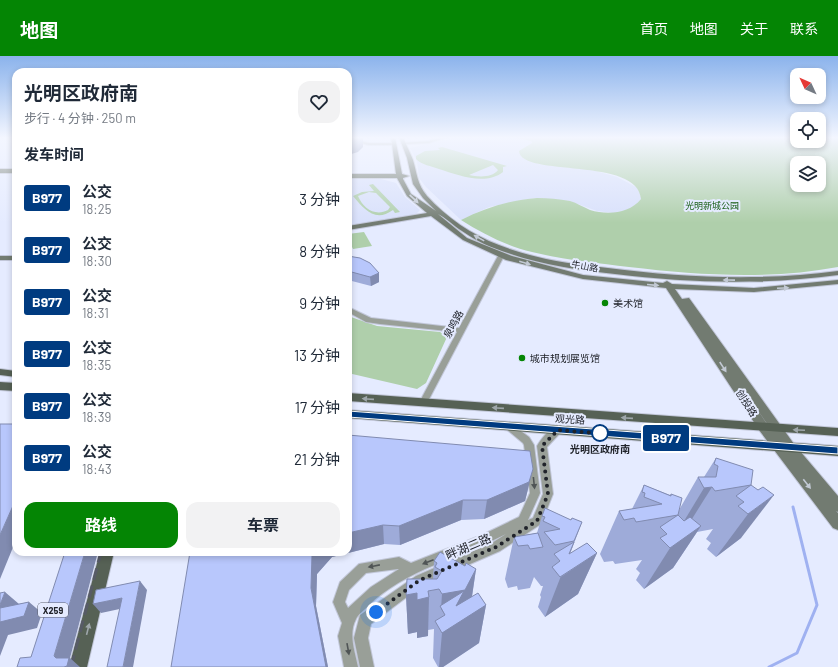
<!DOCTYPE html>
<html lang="zh">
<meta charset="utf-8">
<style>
body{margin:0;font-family:Barlow,"Noto Sans SC",sans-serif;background:#f2f2f3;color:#1f2937;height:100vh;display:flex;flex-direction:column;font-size:15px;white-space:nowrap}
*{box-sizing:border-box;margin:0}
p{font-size:13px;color:#747a83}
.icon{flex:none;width:22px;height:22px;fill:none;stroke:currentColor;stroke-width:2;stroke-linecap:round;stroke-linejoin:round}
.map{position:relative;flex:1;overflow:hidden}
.panel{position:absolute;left:12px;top:12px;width:340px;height:488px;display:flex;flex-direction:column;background:#fff;border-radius:12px;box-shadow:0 2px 6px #0003}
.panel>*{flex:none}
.badge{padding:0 8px;border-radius:3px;font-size:14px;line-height:26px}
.needle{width:26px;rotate:314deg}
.controls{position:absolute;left:790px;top:12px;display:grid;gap:8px}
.controls a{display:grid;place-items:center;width:36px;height:36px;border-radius:8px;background:#fff;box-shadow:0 2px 6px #0003;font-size:20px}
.you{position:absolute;width:20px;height:20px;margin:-10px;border:3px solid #fff;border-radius:50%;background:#1a73e8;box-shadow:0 0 0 6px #1a73e833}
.map>.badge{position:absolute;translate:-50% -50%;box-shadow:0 0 0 2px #fff}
h2{padding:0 12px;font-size:15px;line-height:36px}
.round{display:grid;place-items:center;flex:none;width:42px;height:42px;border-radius:12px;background:#f2f2f3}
.head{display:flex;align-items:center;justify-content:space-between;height:68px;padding:0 12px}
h1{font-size:19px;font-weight:700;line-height:30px}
.primary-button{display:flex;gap:8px;margin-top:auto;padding:8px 12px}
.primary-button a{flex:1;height:46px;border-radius:12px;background:#048504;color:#fff;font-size:16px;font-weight:700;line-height:46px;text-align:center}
.primary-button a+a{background:#f2f2f3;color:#1f2937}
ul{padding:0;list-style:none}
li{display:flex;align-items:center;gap:12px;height:52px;padding:0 12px}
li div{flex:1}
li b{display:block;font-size:15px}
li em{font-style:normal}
li .badge{min-width:44px;font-weight:700;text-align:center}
header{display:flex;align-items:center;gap:24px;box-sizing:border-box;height:56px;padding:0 20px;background:#048504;color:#fff}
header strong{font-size:19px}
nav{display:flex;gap:22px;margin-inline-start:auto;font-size:14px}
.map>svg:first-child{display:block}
</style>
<header>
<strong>地图</strong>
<nav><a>首页</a><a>地图</a><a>关于</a><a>联系</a></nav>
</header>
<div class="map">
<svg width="838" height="611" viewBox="0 0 838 611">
<rect width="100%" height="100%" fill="#e5ebff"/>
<g fill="#d8e0fb">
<polygon points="457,81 514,81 531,85 538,108 592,114 617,121 636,131 640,137 641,143 636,149 625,155 613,157 597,155 578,148 536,142 528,143 489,151 461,164 426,131 419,122 417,105 410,92"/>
<polygon points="348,123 381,123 396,127 405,141 420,154 415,159 348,170"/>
</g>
<g fill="#afcfab" fill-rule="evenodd">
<path d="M514,81H797V85H819V81H838V211C769,224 698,219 629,211C597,207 564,204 532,196C507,190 483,178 461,164C485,152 510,144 537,142C548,142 559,143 570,145C577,147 583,151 590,154C607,159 629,158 641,143C638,100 521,122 519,95L532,87L531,85ZM797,107H819V129H797Z"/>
<path d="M442,91L507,110L503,111V116C485,130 458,119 439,113C431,110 422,109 416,103V100L425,95L440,94L438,92ZM493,109L498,114C492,122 478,121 469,119Z"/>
<path d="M373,128L400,156L395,157L393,154C375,167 364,153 353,140L362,136L374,135L369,129ZM369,136L376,137L390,151L388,154C375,161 363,152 358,140Z"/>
<polygon points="364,176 372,190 353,193 348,183 348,178"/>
<polygon points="348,260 377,270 440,276 447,281 426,327 417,333 348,317"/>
</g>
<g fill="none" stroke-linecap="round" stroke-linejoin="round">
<polyline stroke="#9fb1f1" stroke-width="3" points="769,611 797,597 817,549 793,451"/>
<defs>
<g id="street">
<polygon points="441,81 448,81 429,87 403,88 401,87 429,85"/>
<polygon points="348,82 369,87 394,87 396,88 394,89 369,89 348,84"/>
<polygon points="501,198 504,200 427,347 426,349 420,349 419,347 457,276 380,268 366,266 348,256 348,251 371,262 459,272 498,200"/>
<path d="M508,367L511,368L529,381L534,389L540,437L528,464L533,462L543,438L537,390C542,382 551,369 561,372L563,374L547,391L553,438L541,468L500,495L424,528L371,568L368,582L374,611H360L354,582L360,559L416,520L492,487L506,478C460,502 406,513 368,550C365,554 358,558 356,563C348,578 355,596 358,611H344L338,580L342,567L333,546L340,526L359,508L399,501L411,507L482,479L519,461L530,437L524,389L523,387L505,372L503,370L505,368ZM398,513H399L371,531L348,552L345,546L349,534L366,517Z"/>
</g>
<g id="secondary">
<path d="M391,81H395L402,118L409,120L403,122V123L411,138L436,155L423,142L413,128L407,102L399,81H403C406,89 410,96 413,104C417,117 417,128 427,140C446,161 472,179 499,189C534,203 571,208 608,212C685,222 761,225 838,215V219C764,229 689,227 615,218C579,214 542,209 508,197C492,192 476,185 462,175C454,170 445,161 438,158L467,182L512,200L583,219L663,227L667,225L672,228L754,232L838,224V228L754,236L675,233L682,243L689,242L794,388L838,440V456L836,455L838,457V474L833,472L759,374L666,232L583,223L506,204L463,184L431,160L348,174V170L427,157L407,140L397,122H348V118H396ZM741,330L770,372L767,368Z"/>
<rect x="0" y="113" width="16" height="4"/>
<rect x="0" y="200" width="16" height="4"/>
</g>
<g id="primary">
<polygon points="0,313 16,315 16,321 0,319"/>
<polygon points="0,326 16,327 16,335 0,334"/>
<polygon points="348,337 838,372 838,380 348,345"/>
<polygon points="348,354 838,390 838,400 348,362"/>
<polygon points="100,496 114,496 87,611 69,611"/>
</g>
</defs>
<use href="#street" stroke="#c2c7d9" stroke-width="2"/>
<use href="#secondary" stroke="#c2c7d9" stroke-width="2"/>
<use href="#primary" stroke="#c2c7d9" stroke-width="2"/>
<use href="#street" fill="#999f98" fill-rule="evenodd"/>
<use href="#secondary" fill="#727b71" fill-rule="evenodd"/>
<use href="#primary" fill="#566155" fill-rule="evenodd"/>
<polyline stroke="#575b66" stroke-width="3" stroke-dasharray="12 6" stroke-linecap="butt" points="71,611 101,496"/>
</g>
<g fill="#9eabd9">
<polygon points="348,200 379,217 379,226 371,230 348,224"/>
<polygon points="348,379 528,433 525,445 484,463 461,464 400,489 384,488 332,501 317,518 316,550 328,611 171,611"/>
<polygon points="716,402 751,429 750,430 758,434 741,482 716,501 707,493 711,487 706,483 713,473 697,476 673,512 644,533 636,524 640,517 636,513 642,504 615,508 613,505 604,506 600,498 619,455 632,453 644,429 670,439 671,438 679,454 698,421 704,421"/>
<polygon points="542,460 571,464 582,466 570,498 597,497 578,538 545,561 538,551 541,541 540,539 543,530 541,530 534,521 530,532 518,534 517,530 508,532 505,523 514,481 537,477"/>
<polygon points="434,505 465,510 476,513 472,541 486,549 479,587 443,611 438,611 433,602 434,573 428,574 428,580 417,582 417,576 408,578 406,539 433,523"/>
</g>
<g fill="#818bb0">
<polygon points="348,81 363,81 363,91 358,96 348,99"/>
<polygon points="379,217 379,226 371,230 370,221"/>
<polygon points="533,413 525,445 484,463 487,444"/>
<polygon points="712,431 685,474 678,475 704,432"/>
<polygon points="774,439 741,482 716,501 748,458"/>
<polygon points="16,443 16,484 0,523 0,479"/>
<polygon points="463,444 461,464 400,489 399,470"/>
<polygon points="582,466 561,521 597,497 578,538 545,561"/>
<polygon points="383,469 384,488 332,501 317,518 316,550 328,611 326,611 311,532 312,499 315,496 348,496 348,477"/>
<polygon points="701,470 673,512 644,533 670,492"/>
<polygon points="85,496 98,496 70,602 80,611 64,611 54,600"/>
<polygon points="476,513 470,553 486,549 479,587 443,611 439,611 442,577 445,559 441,553 442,538"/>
<polygon points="140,525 147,534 133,611 123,611"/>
<polygon points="5,536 19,548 29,546 42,557 37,572 8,579 0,600 0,549"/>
<polygon points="417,537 417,576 408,578 406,539"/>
<polygon points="429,541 428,580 417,582 417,544"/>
<polygon points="122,542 129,551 101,557 93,548"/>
</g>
<g fill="#b8c7fc" stroke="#818bb0">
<polygon points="348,200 360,202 370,207 379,217 370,221 348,215"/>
<polygon points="0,368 16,368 16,443 0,479"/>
<polygon points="348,379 530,395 533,413 529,426 487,444 463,444 399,470 383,469 348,477"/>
<polygon points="716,402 753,414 751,429 715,435 712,431 704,432 698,421 716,421 718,410 714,408"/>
<polygon points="644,429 671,440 671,438 682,442 678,459 636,466 634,462 624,464 619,455 662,448 644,441 645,437 642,436"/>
<polygon points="751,429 758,434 763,431 774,439 748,458 738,450 744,446 736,440"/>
<polygon points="545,452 571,464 572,462 582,466 574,485 555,489 544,476 560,473 543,465 545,461 542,460"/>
<polygon points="678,459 684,465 690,461 701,470 670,492 660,482 667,478 660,471"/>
<polygon points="538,477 543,491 530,493 528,489 518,490 514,481"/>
<polygon points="574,486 569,498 587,487 597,497 560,521 552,511 560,505 554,498"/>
<polygon points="65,496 85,496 54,600 56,602 69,602 67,610 64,611 17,611 20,602 31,601"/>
<polygon points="190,496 315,496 312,499 311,532 326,611 171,611"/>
<polygon points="440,496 465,510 466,507 476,513 465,534 442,538 439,533 428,535 429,541 417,544 417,537 406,539 407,523 437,523 442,515 435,511 437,507 434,505"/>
<polygon points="140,525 123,611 107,611 122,542 93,548 96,534"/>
<polygon points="464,535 456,550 478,537 486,549 442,577 435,565 445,559 440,550"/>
<polygon points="5,536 0,549 0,537"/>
<polygon points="29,546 24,560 0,566 0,552"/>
</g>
<defs><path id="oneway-solid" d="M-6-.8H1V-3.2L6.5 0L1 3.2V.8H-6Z"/></defs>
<g fill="#c2c9d4">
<use href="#oneway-solid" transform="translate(414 143) rotate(43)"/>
<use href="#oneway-solid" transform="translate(479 182) rotate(-151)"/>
<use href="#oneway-solid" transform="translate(525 207) rotate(17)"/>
<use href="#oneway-solid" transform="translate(729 224) rotate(-179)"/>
<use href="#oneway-solid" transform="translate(653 229) rotate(5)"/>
<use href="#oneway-solid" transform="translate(783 232) rotate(-3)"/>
<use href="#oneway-solid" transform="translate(723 311) rotate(57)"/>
<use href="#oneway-solid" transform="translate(807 428) rotate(52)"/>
</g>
<g fill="#9ea6aa">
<use href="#oneway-solid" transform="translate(368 343) rotate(-176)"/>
<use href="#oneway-solid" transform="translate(498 352) rotate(-176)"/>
<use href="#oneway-solid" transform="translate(627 362) rotate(-176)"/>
<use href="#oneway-solid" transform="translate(799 374) rotate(-177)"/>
<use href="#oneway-solid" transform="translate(88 573) rotate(-76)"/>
</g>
<g fill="#505556">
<use href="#oneway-solid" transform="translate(534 427) rotate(84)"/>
<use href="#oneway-solid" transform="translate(428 506) rotate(159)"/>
<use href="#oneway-solid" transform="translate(374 510) rotate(169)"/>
<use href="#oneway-solid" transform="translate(348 593) rotate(80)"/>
</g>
<linearGradient id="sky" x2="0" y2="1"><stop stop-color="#8bb3ec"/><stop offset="0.49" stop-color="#f3f6ff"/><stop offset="1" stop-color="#f3f6ff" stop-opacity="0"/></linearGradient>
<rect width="838" height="167" fill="url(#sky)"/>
<polygon fill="#003b80" stroke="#fff" points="348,355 838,391 838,398 348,361 344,358"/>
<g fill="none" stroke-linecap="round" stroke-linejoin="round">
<polyline stroke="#20232a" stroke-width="4" stroke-dasharray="0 7.2" points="376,556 420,524 496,491 537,465 548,438 542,390 558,374 605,378 600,377"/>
</g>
<g fill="#048504" stroke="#e5ebff" stroke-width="1.5">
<circle cx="605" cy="247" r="4"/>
<circle cx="522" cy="302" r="4"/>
</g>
<circle fill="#fff" stroke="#003b80" stroke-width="2" cx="600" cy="377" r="8"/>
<g text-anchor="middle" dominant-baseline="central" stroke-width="4" stroke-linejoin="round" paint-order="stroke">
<g font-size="9" fill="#1b5f18" stroke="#e5ebff">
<text x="712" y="149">光明新城公园</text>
</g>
<g font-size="9" fill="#20232a" stroke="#e5ebff">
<text transform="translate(585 210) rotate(10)">牛山路</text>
</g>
<rect fill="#e5ebff" stroke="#5b5f6a" stroke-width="1" x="38" y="547" width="30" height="14" rx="3"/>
<g font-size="9" font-weight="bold" fill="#20232a">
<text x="53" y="554">X259</text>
</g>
<g font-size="10" fill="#20232a" stroke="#e5ebff" text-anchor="start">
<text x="613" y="247">美术馆</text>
<text x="530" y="302">城市规划展览馆</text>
</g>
<g font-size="10" fill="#20232a" stroke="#e5ebff">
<text transform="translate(453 268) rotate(-62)">泉鸣路</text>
<text transform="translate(747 347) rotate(57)">创投路</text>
<text transform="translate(570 363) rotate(4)">观光路</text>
</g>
<g font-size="10" font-weight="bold" fill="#20232a" stroke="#e5ebff">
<text x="600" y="393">光明区政府南</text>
</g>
<g font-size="12" fill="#20232a" stroke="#e5ebff">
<text transform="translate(468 490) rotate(-23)">畔湖二路</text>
</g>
</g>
</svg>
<div class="controls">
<a><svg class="needle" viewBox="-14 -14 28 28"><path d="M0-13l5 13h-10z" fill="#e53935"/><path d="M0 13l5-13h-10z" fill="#747a83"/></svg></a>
<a><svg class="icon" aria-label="locate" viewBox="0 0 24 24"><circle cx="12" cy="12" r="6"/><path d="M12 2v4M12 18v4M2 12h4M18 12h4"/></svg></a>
<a><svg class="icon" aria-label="layers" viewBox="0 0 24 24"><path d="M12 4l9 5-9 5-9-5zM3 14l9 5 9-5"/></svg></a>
</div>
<div class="you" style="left:376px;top:556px"></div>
<b class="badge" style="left:666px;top:382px;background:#003b80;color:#fff">B977</b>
<section class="panel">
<div class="head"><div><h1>光明区政府南</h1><p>步行 · 4 分钟 · 250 m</p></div><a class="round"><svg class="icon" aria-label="heart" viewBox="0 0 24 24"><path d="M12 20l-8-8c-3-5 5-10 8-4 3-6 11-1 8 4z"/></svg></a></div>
<h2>发车时间</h2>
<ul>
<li><span class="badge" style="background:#003b80;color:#fff">B977</span><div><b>公交</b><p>18:25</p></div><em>3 分钟</em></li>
<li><span class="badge" style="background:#003b80;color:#fff">B977</span><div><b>公交</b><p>18:30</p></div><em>8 分钟</em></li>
<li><span class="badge" style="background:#003b80;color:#fff">B977</span><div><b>公交</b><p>18:31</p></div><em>9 分钟</em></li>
<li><span class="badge" style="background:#003b80;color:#fff">B977</span><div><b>公交</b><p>18:35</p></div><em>13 分钟</em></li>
<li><span class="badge" style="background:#003b80;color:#fff">B977</span><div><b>公交</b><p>18:39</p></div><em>17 分钟</em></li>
<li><span class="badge" style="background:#003b80;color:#fff">B977</span><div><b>公交</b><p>18:43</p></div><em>21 分钟</em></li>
</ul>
<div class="primary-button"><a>路线</a><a>车票</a></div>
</section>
</div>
